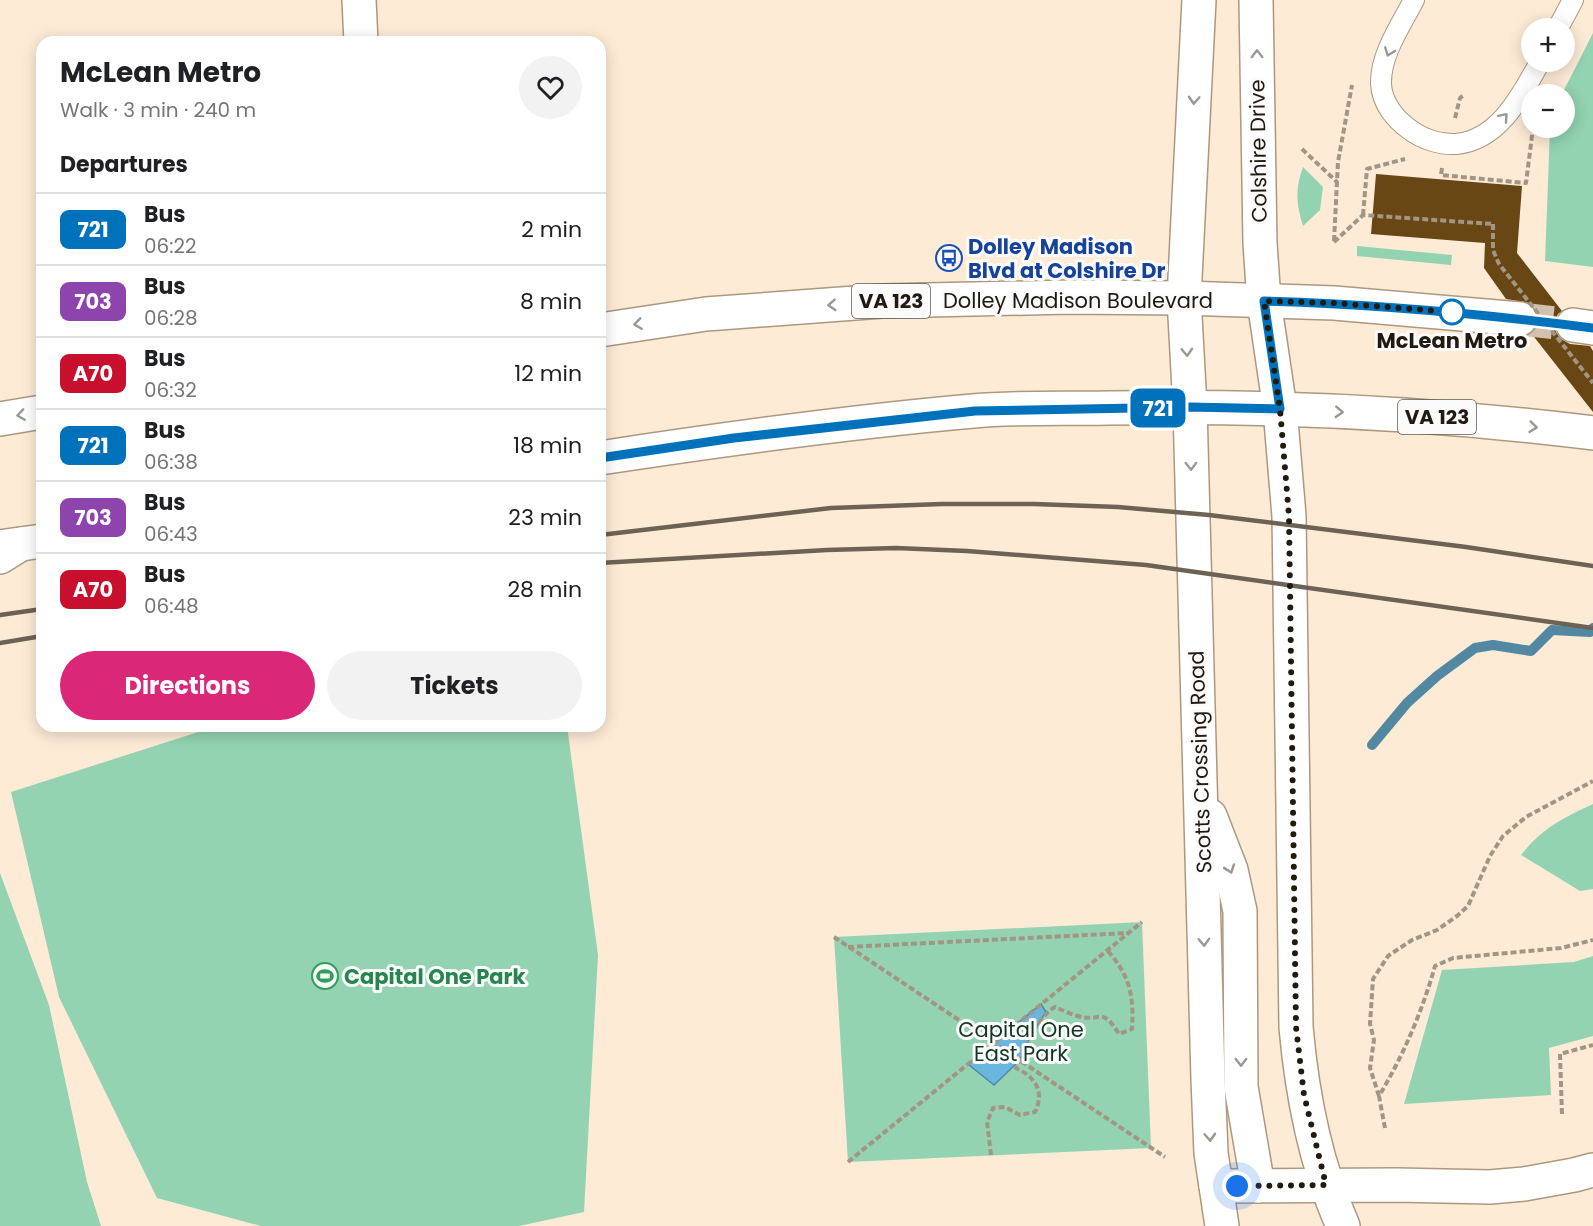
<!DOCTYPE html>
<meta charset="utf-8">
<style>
body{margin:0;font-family:Poppins,sans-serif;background:#f2f2f2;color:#202124;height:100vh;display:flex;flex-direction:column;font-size:22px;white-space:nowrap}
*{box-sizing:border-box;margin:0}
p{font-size:20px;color:#757577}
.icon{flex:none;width:33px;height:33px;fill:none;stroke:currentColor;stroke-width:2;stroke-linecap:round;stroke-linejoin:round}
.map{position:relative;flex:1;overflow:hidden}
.panel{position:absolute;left:36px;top:36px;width:570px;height:696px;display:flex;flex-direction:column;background:#fff;border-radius:18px;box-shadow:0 3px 15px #0003}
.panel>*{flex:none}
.badge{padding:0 12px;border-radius:9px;font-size:21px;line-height:39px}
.controls{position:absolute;left:1521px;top:18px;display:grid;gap:12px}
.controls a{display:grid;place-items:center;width:54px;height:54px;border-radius:50%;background:#fff;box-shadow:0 3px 15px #0003;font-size:30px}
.you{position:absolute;width:30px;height:30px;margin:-15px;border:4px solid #fff;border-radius:50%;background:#1a73e8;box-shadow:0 0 0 9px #1a73e833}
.map>.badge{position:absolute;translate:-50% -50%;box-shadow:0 0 0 3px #fff}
h2{padding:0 24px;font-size:22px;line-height:54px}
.round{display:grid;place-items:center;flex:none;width:63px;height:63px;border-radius:32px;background:#f2f2f2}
.headline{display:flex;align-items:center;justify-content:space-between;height:102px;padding:0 24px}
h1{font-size:28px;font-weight:700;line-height:45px}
.cta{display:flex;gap:12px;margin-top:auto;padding:12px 24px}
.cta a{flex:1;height:69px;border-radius:36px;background:#db2777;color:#fff;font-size:24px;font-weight:700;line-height:69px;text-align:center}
.cta a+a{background:#f2f2f2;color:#202124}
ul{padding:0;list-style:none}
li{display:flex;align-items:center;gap:18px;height:72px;padding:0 24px;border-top:2px solid #e0e0e0}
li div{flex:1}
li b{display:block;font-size:22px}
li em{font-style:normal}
li .badge{min-width:66px;font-weight:700;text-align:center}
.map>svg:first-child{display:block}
</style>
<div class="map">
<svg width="1593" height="1226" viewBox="0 0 1593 1226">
<rect width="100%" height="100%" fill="#fdebd6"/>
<g fill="#93d3b1">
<polygon points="1593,33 1593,267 1545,261 1550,128 1564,128 1564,94 1562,94"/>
<path d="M1303,167L1323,187L1320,210L1303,226C1296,204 1295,188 1303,167Z"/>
<polygon points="1357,246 1452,255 1451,265 1357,256"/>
<polygon points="217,726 567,726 598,955 584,1212 519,1226 261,1226 157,1198 59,997 11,792"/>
<path d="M1593,804V889L1580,891L1521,855C1542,828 1563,818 1593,804Z"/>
<polygon points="0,873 49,1005 87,1182 101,1226 0,1226"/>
<polygon points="1142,922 1151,1148 848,1162 834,937"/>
<polygon points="1593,956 1593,1036 1549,1048 1551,1095 1404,1104 1442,970 1574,962"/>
</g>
<polygon fill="#69b7e1" stroke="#5388a2" stroke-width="1.5" points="1041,1004 1046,1012 1033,1032 1019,1061 994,1085 968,1064"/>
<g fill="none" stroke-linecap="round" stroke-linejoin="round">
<polyline stroke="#5388a2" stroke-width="10" points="1372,745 1407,703 1437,676 1475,648 1493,645 1531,651 1552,630 1590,632 1593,628"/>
</g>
<polygon fill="#684714" points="1376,174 1522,186 1517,253 1562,311 1558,314 1554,323 1556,332 1561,339 1570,344 1590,346 1593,351 1593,412 1531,333 1536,329 1539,321 1537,311 1530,303 1506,299 1484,268 1485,243 1371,234"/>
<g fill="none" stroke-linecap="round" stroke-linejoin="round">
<polyline stroke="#d1c1ae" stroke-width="33" stroke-dasharray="33 16" stroke-linecap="butt" points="1520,319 1573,325"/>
<defs>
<g id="lane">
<path d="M1414,0C1401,25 1380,55 1381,84C1382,103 1395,119 1409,129C1422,139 1440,145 1456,144C1499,140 1521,96 1540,62"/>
<polyline points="1558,28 1573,0"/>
</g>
<g id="street">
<polyline points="359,0 361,42"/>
<polyline points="1216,1186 1397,1185 1490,1187 1524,1184 1574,1175 1593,1170"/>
</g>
<g id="secondary">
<polyline points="1199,0 1184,298 1190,407 1208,1079 1211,1153 1222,1226"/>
<path d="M1256,0L1260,243L1264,301L1280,409L1289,516L1296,1027C1302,1095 1315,1163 1343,1226"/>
<polyline points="1210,816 1231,870 1240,911 1241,1087 1258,1186"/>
</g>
<g id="primary">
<polyline points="1573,325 1593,328"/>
<polyline points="600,330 706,314 882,301 1070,297 1184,298 1334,303 1520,319"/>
<polyline points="0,419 42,412"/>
<path d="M600,458C724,439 848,422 973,411C1017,407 1063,409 1108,408C1270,405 1432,413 1593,433"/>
<polyline points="0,547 42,541"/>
</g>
<polyline id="highway" points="0,557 21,544"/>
</defs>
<use href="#lane" stroke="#ac987f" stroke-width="22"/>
<use href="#street" stroke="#ac987f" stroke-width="36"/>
<use href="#secondary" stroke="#ac987f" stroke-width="36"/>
<use href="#primary" stroke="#ac987f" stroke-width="36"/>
<use href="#highway" stroke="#ac987f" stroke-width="36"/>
<g stroke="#a29584" stroke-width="4" stroke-dasharray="6 3" stroke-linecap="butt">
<polyline points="1455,118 1460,98 1465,94"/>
<polyline points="1302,149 1337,182"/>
<polyline points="1442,168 1441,175 1526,183 1533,128"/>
<polyline points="1363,215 1367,169 1405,159"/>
<polyline points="1334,241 1338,162 1352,85"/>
<polyline points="1334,242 1363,215 1493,224"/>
<polyline points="834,937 1165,1157"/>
<polyline points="848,947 1128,933"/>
<polyline points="1379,1096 1370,1068 1374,1040 1370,1024 1373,979 1388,956 1412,940 1437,930 1457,916 1468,906 1490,856 1503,836 1526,817 1593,781"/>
<polyline points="1562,1114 1560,1054 1593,1045"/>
<path d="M1385,1128L1379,1096C1403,1056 1422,1012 1435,966L1453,958L1561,948L1593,940"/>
<path d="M991,1155L987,1122L993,1108L1005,1107L1020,1115L1035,1112C1045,1091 1035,1077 1016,1068C1024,1049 1037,1017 1055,1007C1062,1010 1070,1014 1078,1016C1101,1023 1101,1005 1119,1034L1132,1029C1134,995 1130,976 1107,950"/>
<polyline points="848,1162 1142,922"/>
</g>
<use href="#lane" stroke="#fff" stroke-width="20"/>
<use href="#street" stroke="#fff" stroke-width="33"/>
<use href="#secondary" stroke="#fff" stroke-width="33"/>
<use href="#primary" stroke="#fff" stroke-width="33"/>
<use href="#highway" stroke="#fff" stroke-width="33"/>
<g stroke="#6d6254" stroke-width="4.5">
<polyline points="600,535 831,508 942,504 1034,504 1118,507 1209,515 1466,547 1593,566"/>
<polyline points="600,563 827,550 896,548 967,551 1146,565 1593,628"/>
<polyline points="0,615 42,609"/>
<polyline points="0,643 42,636"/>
</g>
<polyline stroke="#a29584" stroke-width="4" stroke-dasharray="6 3" stroke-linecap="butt" points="1493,224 1493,250 1499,264 1593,383"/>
</g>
<defs><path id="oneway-chevron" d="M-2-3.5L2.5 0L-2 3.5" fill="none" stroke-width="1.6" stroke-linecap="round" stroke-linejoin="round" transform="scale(1.5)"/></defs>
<g stroke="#9b9893">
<use href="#oneway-chevron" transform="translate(1389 52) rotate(111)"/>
<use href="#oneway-chevron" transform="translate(1257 54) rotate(-91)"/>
<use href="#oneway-chevron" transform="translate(1194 100) rotate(93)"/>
<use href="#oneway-chevron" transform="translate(1504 117) rotate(-49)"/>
<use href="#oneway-chevron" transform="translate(832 305) rotate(176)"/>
<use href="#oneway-chevron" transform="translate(638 324) rotate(172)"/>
<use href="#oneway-chevron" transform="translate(1187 352) rotate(87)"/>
<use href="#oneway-chevron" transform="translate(1339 412) rotate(3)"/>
<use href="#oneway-chevron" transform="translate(21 415) rotate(172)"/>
<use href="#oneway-chevron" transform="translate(1533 427) rotate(6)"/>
<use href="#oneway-chevron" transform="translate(1191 466) rotate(89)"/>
<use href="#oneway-chevron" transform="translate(1230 869) rotate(71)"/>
<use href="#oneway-chevron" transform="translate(1204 942) rotate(88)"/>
<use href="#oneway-chevron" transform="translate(1241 1062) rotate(90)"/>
<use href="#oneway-chevron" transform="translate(1210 1137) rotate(87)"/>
</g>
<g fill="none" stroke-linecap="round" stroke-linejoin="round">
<defs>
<path id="line" d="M600,458L734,438L975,411L1190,407L1280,409L1264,301C1375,304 1484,314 1593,328"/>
</defs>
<use href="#line" stroke="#fff" stroke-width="14"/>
<use href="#line" stroke="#0072bc" stroke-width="9"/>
<polyline stroke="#211a10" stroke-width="6" stroke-dasharray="0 10.8" points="1237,1186 1326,1185 1304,1095 1296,1027 1289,516 1280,409 1264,301 1334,303 1452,312"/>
</g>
<defs>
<symbol id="bus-ring" viewBox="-11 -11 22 22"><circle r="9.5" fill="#fbfbfb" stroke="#1a4fb4" stroke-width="1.5"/><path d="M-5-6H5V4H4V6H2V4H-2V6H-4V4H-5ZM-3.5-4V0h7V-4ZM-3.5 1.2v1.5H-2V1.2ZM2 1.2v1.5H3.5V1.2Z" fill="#1a4fb4"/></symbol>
<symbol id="stadium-ring" viewBox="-11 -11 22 22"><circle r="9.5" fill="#fbfbfb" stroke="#2e9e5b" stroke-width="1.5"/><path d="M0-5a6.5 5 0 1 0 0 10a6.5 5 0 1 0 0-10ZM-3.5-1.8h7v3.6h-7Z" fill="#2e9e5b"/></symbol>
</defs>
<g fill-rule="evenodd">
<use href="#bus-ring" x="934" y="243" width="30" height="30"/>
<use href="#stadium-ring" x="310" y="961" width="30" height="30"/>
</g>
<circle fill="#fff" stroke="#0072bc" stroke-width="3" cx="1452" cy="312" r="12"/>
<g text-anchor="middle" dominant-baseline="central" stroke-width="6" stroke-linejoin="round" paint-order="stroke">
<g fill="#fbfbfb" stroke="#625e56" stroke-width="1.5">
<rect x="852" y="284" width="78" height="34" rx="4.5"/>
<rect x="1398" y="400" width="78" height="34" rx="4.5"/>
</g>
<g font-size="20" font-weight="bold" fill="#211a10">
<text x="891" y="301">VA 123</text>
<text x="1437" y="417">VA 123</text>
</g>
<g font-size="21" fill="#211a10" stroke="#fbfbfb">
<text transform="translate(1258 151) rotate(-91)">Colshire Drive</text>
<text x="1078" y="300">Dolley Madison Boulevard</text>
<text transform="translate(1200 762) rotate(-92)">Scotts Crossing Road</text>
</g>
<g font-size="21" font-weight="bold" fill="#164399" stroke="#fbfbfb" text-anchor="start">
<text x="968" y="246">Dolley Madison<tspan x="968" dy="24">Blvd at Colshire Dr</tspan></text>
</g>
<g font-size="21" font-weight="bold" fill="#211a10" stroke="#fbfbfb">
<text x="1452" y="340">McLean Metro</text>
</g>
<g font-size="21" font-weight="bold" fill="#27864d" stroke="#fbfbfb" text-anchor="start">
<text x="344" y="976">Capital One Park</text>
</g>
<g font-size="21" fill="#133727" stroke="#fbfbfb">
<text x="1021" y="1029">Capital One<tspan x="1021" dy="24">East Park</tspan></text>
</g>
</g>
</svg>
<div class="controls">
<a>+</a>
<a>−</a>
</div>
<div class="you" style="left:1237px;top:1186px"></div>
<b class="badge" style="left:1158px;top:408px;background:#0072bc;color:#fff">721</b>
<section class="panel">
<div class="headline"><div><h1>McLean Metro</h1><p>Walk · 3 min · 240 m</p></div><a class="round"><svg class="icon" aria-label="heart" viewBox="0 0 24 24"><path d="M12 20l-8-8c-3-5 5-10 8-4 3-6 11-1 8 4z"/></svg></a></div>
<h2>Departures</h2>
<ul>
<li><span class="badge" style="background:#0072bc;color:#fff">721</span><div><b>Bus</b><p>06:22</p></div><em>2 min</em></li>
<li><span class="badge" style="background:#8e44ad;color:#fff">703</span><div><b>Bus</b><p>06:28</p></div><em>8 min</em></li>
<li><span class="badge" style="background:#c8102e;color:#fff">A70</span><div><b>Bus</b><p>06:32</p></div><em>12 min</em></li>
<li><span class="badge" style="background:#0072bc;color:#fff">721</span><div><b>Bus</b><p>06:38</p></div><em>18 min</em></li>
<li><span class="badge" style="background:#8e44ad;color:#fff">703</span><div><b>Bus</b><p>06:43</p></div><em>23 min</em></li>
<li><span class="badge" style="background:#c8102e;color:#fff">A70</span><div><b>Bus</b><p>06:48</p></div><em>28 min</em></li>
</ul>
<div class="cta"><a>Directions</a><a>Tickets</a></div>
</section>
</div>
